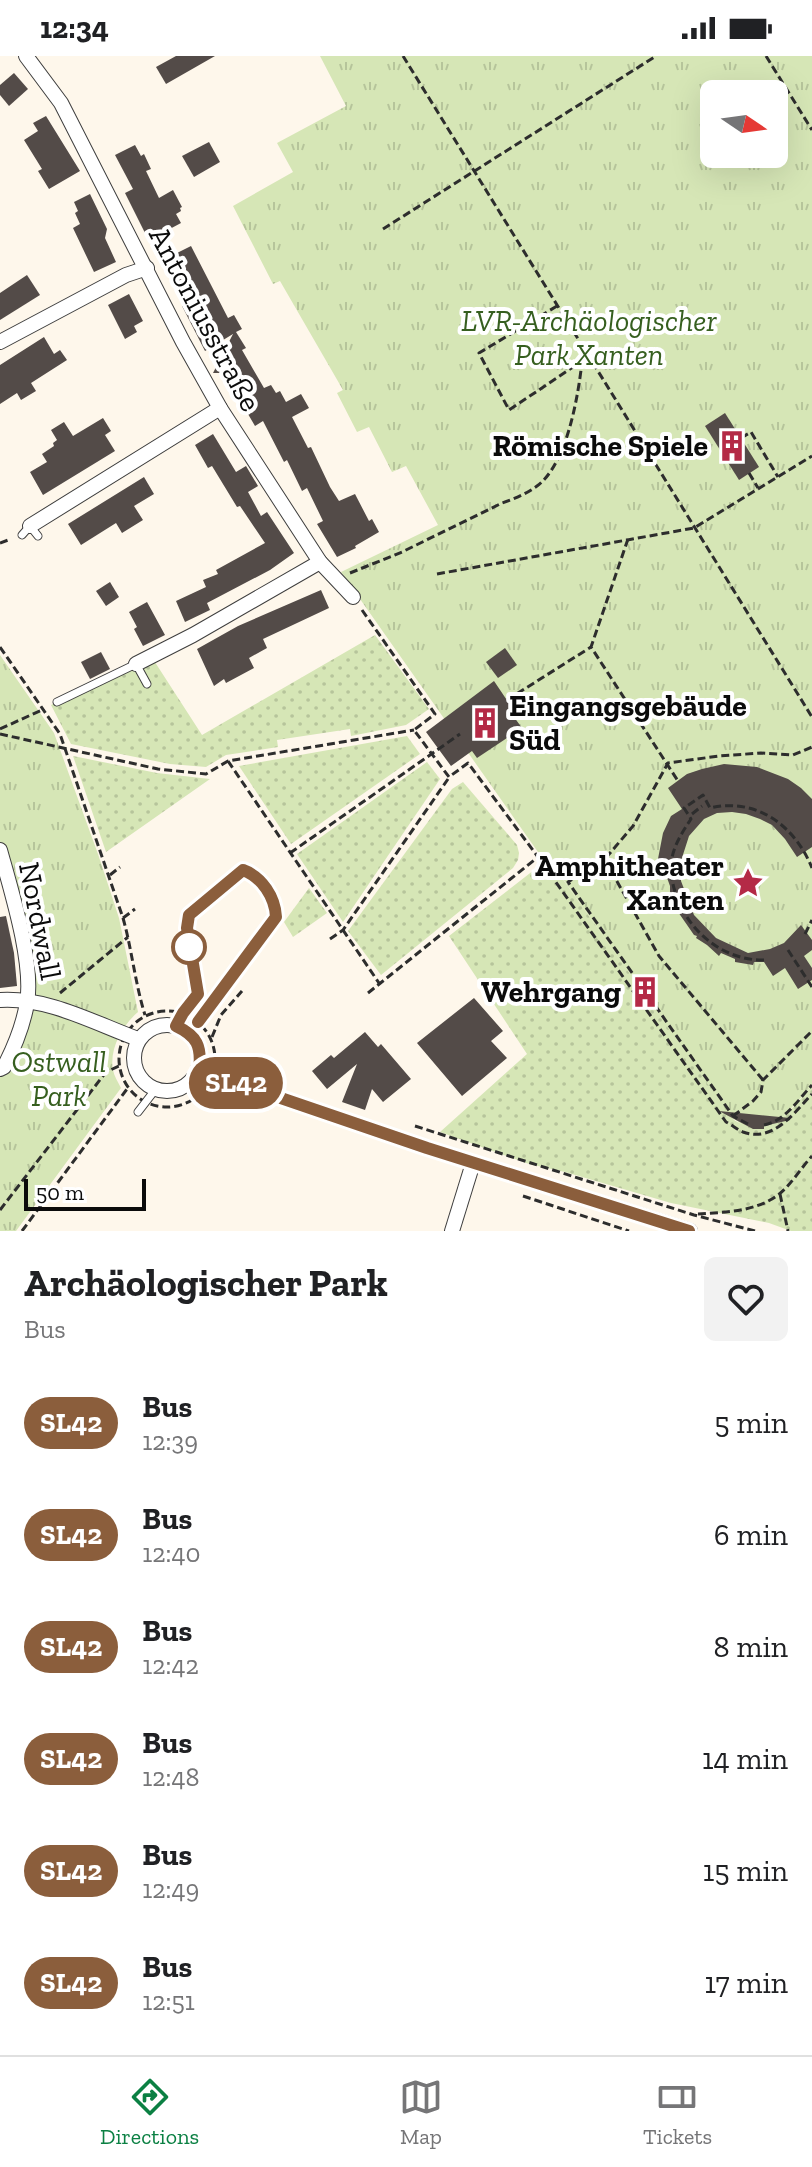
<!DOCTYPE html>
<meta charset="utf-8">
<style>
body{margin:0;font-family:"Zilla Slab",serif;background:#f2f2f2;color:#202124;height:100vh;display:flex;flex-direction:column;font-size:30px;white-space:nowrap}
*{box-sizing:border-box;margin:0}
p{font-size:26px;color:#757577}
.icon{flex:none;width:44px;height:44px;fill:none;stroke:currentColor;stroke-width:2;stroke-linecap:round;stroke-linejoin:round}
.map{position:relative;height:1175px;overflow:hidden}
.sheet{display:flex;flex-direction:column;background:#fff;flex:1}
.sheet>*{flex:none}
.badge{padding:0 16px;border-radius:26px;font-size:28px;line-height:52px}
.needle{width:52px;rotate:103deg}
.tools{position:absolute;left:700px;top:24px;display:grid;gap:16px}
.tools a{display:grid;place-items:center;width:88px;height:88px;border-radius:12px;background:#fff;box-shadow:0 8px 32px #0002;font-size:40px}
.scale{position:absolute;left:24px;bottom:20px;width:122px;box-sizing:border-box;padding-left:8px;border:4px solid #0b0b0b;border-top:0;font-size:22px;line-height:28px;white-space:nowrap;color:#0b0b0b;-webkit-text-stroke:6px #fff;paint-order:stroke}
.map>.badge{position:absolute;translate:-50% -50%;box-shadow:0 0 0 4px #fff}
.round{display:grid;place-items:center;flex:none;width:84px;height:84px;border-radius:12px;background:#f2f2f2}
.headline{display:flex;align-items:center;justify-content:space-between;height:136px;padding:0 24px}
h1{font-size:38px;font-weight:700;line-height:60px}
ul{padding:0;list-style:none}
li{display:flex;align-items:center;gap:24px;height:112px;padding:0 24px}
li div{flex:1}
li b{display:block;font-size:30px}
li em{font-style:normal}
li .badge{min-width:88px;font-weight:700;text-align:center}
.status{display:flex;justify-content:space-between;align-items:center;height:56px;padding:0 40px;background:#fff;direction:ltr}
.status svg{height:22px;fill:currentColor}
.dock{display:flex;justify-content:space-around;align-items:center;height:112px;border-top:2px solid #e0e0e0;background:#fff;font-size:22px;color:#757577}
.dock a{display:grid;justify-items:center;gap:4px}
.dock .current{color:#0b8043}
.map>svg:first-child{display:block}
</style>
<div class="status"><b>12:34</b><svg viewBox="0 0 49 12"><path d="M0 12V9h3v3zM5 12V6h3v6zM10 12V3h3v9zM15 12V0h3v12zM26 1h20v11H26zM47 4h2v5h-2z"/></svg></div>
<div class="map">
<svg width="812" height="1175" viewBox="0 0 812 1175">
<defs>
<pattern id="grass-dots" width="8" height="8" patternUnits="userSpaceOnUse" patternTransform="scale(2)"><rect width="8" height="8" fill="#d6e6b6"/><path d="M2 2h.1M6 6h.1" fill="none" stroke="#b6c49b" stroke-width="1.8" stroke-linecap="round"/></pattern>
<pattern id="park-tufts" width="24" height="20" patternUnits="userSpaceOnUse" patternTransform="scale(2)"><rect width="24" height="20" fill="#d6e6b6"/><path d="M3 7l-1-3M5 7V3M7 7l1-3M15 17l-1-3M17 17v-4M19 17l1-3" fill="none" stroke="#b6c49b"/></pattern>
</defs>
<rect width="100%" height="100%" fill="#fef7eb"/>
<g fill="url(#grass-dots)">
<polygon points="375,579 429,653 406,669 351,680 350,673 277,684 278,691 226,699 206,711 170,708 71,688 51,649 151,600 202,679"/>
<polygon points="407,680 420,698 291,788 239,710"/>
<polygon points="73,700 157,717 210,723 106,796"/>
<polygon points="427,706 440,723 343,866 297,798"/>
<polygon points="463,726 517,789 519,797 518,804 513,812 381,919 348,875 452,733"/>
<path d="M534,814L547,818L557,815L734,1064C770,1086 790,1054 812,1030V1175H791L769,1167L671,1147L565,1116L529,1108L440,1076L527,998L449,880Z"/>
<polygon points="309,832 327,857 293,881 284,866"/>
</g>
<g fill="url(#park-tufts)" fill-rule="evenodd">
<path d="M320,0H812V1030L780,1064L764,1071V1073L747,1072L730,1060L558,816H552L545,806L341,516L438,469L406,410L392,416L369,371L357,376L337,337L343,334L280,225L273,228L233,150L293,116L277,87L346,50ZM714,38H774V98H714Z"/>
<path d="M0,599L54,677L98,798L119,862L138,956C123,969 109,992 113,1014C114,1020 118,1026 121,1032L16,1175H0V1013L28,945L0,794Z"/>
</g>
<g fill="#534b48">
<polygon points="176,0 215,0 166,28 156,11"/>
<polygon points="14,17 28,33 9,50 0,39 0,29"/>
<polygon points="46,60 80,115 49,133 38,115 42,113 24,84 38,75 33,67"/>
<polygon points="209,86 220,106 194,121 182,100"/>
<polygon points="135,89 141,100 144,98 151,113 146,115 159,142 173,134 182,151 180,152 181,155 176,158 181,167 166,175 169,181 151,189 125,137 133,133 115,99"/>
<polygon points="90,138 107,173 105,182 116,206 94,216 73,172 80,168 75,157 78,155 74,146"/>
<polygon points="191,190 228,262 234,259 242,273 236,276 246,292 242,294 264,332 271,329 276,337 280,335 286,346 301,338 309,352 292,361 308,392 311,391 330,431 339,445 355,438 369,465 372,463 379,476 355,490 356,492 337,501 317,468 323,465 307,432 302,435 287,404 284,406 263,365 255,370 224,317 213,317 233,278 205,295 182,250 189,247 167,202"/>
<polygon points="27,219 40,239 0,264 0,237"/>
<polygon points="129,238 143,265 134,270 137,276 125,283 108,249"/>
<polygon points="44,281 54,298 60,294 67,304 31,327 36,335 21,344 17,337 0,348 0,309"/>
<polygon points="725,357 759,411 739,424 705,370"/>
<polygon points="103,362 111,375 105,379 115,395 43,439 30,416 47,406 42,398 54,390 53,387 57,384 51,374 64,366 73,380"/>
<polygon points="213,378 236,416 246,410 258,430 248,436 261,460 267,456 294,497 270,514 207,547 210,554 185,566 176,545 206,531 203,524 218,518 216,514 265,487 240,450 237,451 212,410 208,412 195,389"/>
<polygon points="144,421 154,438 134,450 143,464 122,477 116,467 81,489 68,468"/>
<polygon points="110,526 119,541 106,550 96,535"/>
<polygon points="321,534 329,552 263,583 267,592 249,602 254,612 226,627 224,623 214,630 197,593 238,570"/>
<polygon points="147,546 165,579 143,590 134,573 137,571 129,556"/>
<polygon points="505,592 517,609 498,622 486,606"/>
<polygon points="101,596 110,613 90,623 81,606"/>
<polygon points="494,625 517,659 514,661 522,672 477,702 472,695 451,710 426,676"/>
<polygon points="724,708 757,711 788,723 801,732 812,743 812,791 797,801 785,783 772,769 760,763 746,758 732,756 717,757 704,763 689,780 681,805 681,825 694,859 716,882 748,897 770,893 784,887 801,869 812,884 812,894 804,900 812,912 812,924 798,933 785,912 773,920 764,906 754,906 753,909 735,906 735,903 721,897 719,900 707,889 696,882 697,880 694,879 676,853 678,852 673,838 670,838 670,830 665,816 669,814 669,809 657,808 663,777 671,760 682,753 668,732 687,718 702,713"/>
<polygon points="6,860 14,897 17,930 0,932 0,861"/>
<polygon points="474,942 503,975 491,985 507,1002 462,1040 417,987"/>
<polygon points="365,976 378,991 381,988 411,1023 383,1046 372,1033 365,1054 342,1046 357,1008 327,1033 312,1015 331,999 334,1002"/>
<polygon points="719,1055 790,1062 790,1064 764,1070 764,1073 753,1073"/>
</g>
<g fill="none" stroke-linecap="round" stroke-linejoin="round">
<defs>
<g id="service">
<polyline points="22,479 30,470 38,480"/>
<polyline points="57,646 136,608 147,628"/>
<path d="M176,970L183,957L198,938L187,872L189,859L243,814C262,821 275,841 276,861L191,977"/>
<polyline points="138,1056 155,1034"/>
</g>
<g id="minor">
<polyline points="26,0 61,47 183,286 220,352 320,506 353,541"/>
<polyline points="0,286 126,219 147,212"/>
<polyline points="30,470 220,352"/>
<polyline points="136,608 193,579 320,506"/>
<path d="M0,794C11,834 34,907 27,947C23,970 15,990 4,1011L0,1013"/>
<path d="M0,944C48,941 94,967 138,983"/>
<circle cx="167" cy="1002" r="33"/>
<polyline points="199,1014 427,1092 690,1175"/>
<polyline points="452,1175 473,1107"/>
</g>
</defs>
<use href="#service" stroke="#3e3e3e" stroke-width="9"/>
<use href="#minor" stroke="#3e3e3e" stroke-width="16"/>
<g stroke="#2d2d2d" stroke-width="3" stroke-dasharray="8 4" stroke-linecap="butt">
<polyline points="403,0 812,661"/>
<polyline points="766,0 812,74"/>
<polyline points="383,173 656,0"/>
<polyline points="557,250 479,297 509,354 588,301"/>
<polyline points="741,382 751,376 778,421"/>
<polyline points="749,417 758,432"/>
<polyline points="628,483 591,591 678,725"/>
<polyline points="0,487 11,483"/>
<path d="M350,517L402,496L502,447C514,443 526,438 537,430C567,408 578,341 582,306"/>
<polyline points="437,518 694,472 812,400"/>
<path d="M362,554L435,658L414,674L449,721L468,707L538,801L726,1066C732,1069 738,1074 743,1076C773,1087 794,1057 812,1038"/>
<path d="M0,591L60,678L123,862C132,894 135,927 145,959"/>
<polyline points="507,644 591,591"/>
<polyline points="0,673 44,653"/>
<polyline points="0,678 158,713 206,718 228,705 414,674"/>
<polyline points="228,705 379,927"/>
<polyline points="692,758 702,750"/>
<polyline points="290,797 460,678"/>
<polyline points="605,804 659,900 763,1024"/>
<polyline points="110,819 120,811"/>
<polyline points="123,862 135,853"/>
<polyline points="805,878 812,864"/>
<polyline points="330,883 343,874 448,723"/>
<polyline points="788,894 812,931"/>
<path d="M764,904C715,905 674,862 671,814C670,795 681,778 691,763L684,752L703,739L710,752C757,741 795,770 812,812"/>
<polyline points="60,937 128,881"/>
<polyline points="368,937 538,801"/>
<circle cx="167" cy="1003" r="48"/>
<polyline points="212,981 221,959 242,935"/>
<polyline points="215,999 233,1008"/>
<polyline points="203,1036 254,1050"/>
<polyline points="733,1060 753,1045 761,1036 763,1024 812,975"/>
<polyline points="748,1068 733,1060 568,826 605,803 633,770 668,707 719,700 761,697 793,699 812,691"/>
<path d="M764,1069C785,1065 798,1044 812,1029"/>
<polyline points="415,1070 694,1159 755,1175"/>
<polyline points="780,1138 788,1175"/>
<polyline points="523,1140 629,1175"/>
<polyline points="0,1154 106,1016 119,1010"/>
<path d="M698,1158C725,1156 755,1156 778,1139C791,1129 801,1112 812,1100"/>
<polyline points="22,1175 127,1033"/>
</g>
<use href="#service" stroke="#fff" stroke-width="7"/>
<use href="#minor" stroke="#fff" stroke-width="14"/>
</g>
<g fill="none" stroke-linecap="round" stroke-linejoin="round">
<defs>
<path id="line" d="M198,966L276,861C275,841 262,821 243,814L189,859L187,872L198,938L183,957L176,970C197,980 202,990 199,1014L427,1092L689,1175"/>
</defs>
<use href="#line" stroke="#fff" stroke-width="18"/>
<use href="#line" stroke="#8b5e3c" stroke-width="12"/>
</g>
<defs>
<symbol id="building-bare" viewBox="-9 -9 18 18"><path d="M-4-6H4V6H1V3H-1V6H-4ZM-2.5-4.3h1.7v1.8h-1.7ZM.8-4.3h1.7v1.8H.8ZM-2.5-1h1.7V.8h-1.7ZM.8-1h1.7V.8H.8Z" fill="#b42a46" stroke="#fff" stroke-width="2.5" paint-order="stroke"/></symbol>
<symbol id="sight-bare" viewBox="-9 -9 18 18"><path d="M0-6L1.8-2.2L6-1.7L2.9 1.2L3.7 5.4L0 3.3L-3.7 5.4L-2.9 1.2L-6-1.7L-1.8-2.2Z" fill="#b42a46" stroke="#fff" stroke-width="2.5" paint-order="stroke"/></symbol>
</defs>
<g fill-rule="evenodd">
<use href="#building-bare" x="710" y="368" width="44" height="44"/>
<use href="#building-bare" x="463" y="645" width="44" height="44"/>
<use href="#sight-bare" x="726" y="805" width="44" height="44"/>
<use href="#building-bare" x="623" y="914" width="44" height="44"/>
</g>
<circle fill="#fff" stroke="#8b5e3c" stroke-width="4" cx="189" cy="891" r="16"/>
<g text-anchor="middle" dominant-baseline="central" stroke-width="8" stroke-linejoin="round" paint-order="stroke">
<g font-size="30" fill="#0b0b0b" stroke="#fff">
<text transform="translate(205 263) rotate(62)">Antoniusstraße</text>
<text transform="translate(40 865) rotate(79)">Nordwall</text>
</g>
<g font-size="30" font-style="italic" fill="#365f1f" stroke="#fff">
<text x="589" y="265">LVR-Archäologischer<tspan x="589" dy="34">Park Xanten</tspan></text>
<text x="59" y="1006">Ostwall<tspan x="59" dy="34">Park</tspan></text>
</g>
<g font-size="30" font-weight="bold" fill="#0b0b0b" stroke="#fff" text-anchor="end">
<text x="708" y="390">Römische Spiele</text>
<text x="509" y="650" text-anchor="start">Eingangsgebäude<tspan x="509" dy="34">Süd</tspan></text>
<text x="724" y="810">Amphitheater<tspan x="724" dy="34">Xanten</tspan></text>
<text x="621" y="936">Wehrgang</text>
</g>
</g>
</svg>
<div class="tools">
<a><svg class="needle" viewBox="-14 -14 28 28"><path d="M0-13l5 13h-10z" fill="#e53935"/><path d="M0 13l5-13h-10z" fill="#757577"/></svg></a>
</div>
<div class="scale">50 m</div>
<b class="badge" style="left:236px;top:1027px;background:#8b5e3c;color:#fff">SL42</b>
</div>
<section class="sheet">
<div class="headline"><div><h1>Archäologischer Park</h1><p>Bus</p></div><a class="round"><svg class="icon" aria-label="heart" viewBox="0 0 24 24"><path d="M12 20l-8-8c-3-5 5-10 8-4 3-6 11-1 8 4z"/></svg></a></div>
<ul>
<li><span class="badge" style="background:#8b5e3c;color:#fff">SL42</span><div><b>Bus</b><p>12:39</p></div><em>5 min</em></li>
<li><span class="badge" style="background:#8b5e3c;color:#fff">SL42</span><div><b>Bus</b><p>12:40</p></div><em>6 min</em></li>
<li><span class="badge" style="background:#8b5e3c;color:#fff">SL42</span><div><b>Bus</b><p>12:42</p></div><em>8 min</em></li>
<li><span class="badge" style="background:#8b5e3c;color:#fff">SL42</span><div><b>Bus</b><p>12:48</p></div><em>14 min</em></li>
<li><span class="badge" style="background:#8b5e3c;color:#fff">SL42</span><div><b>Bus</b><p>12:49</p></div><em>15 min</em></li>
<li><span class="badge" style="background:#8b5e3c;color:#fff">SL42</span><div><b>Bus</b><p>12:51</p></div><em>17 min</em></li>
</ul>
</section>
<nav class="dock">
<a class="current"><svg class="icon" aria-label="directions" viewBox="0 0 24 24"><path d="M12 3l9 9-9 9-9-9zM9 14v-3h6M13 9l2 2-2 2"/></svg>Directions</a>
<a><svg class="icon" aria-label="map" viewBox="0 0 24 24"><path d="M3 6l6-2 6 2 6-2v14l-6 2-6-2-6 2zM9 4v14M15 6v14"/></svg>Map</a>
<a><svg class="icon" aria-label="tickets" viewBox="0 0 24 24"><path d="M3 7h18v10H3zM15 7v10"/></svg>Tickets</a>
</nav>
